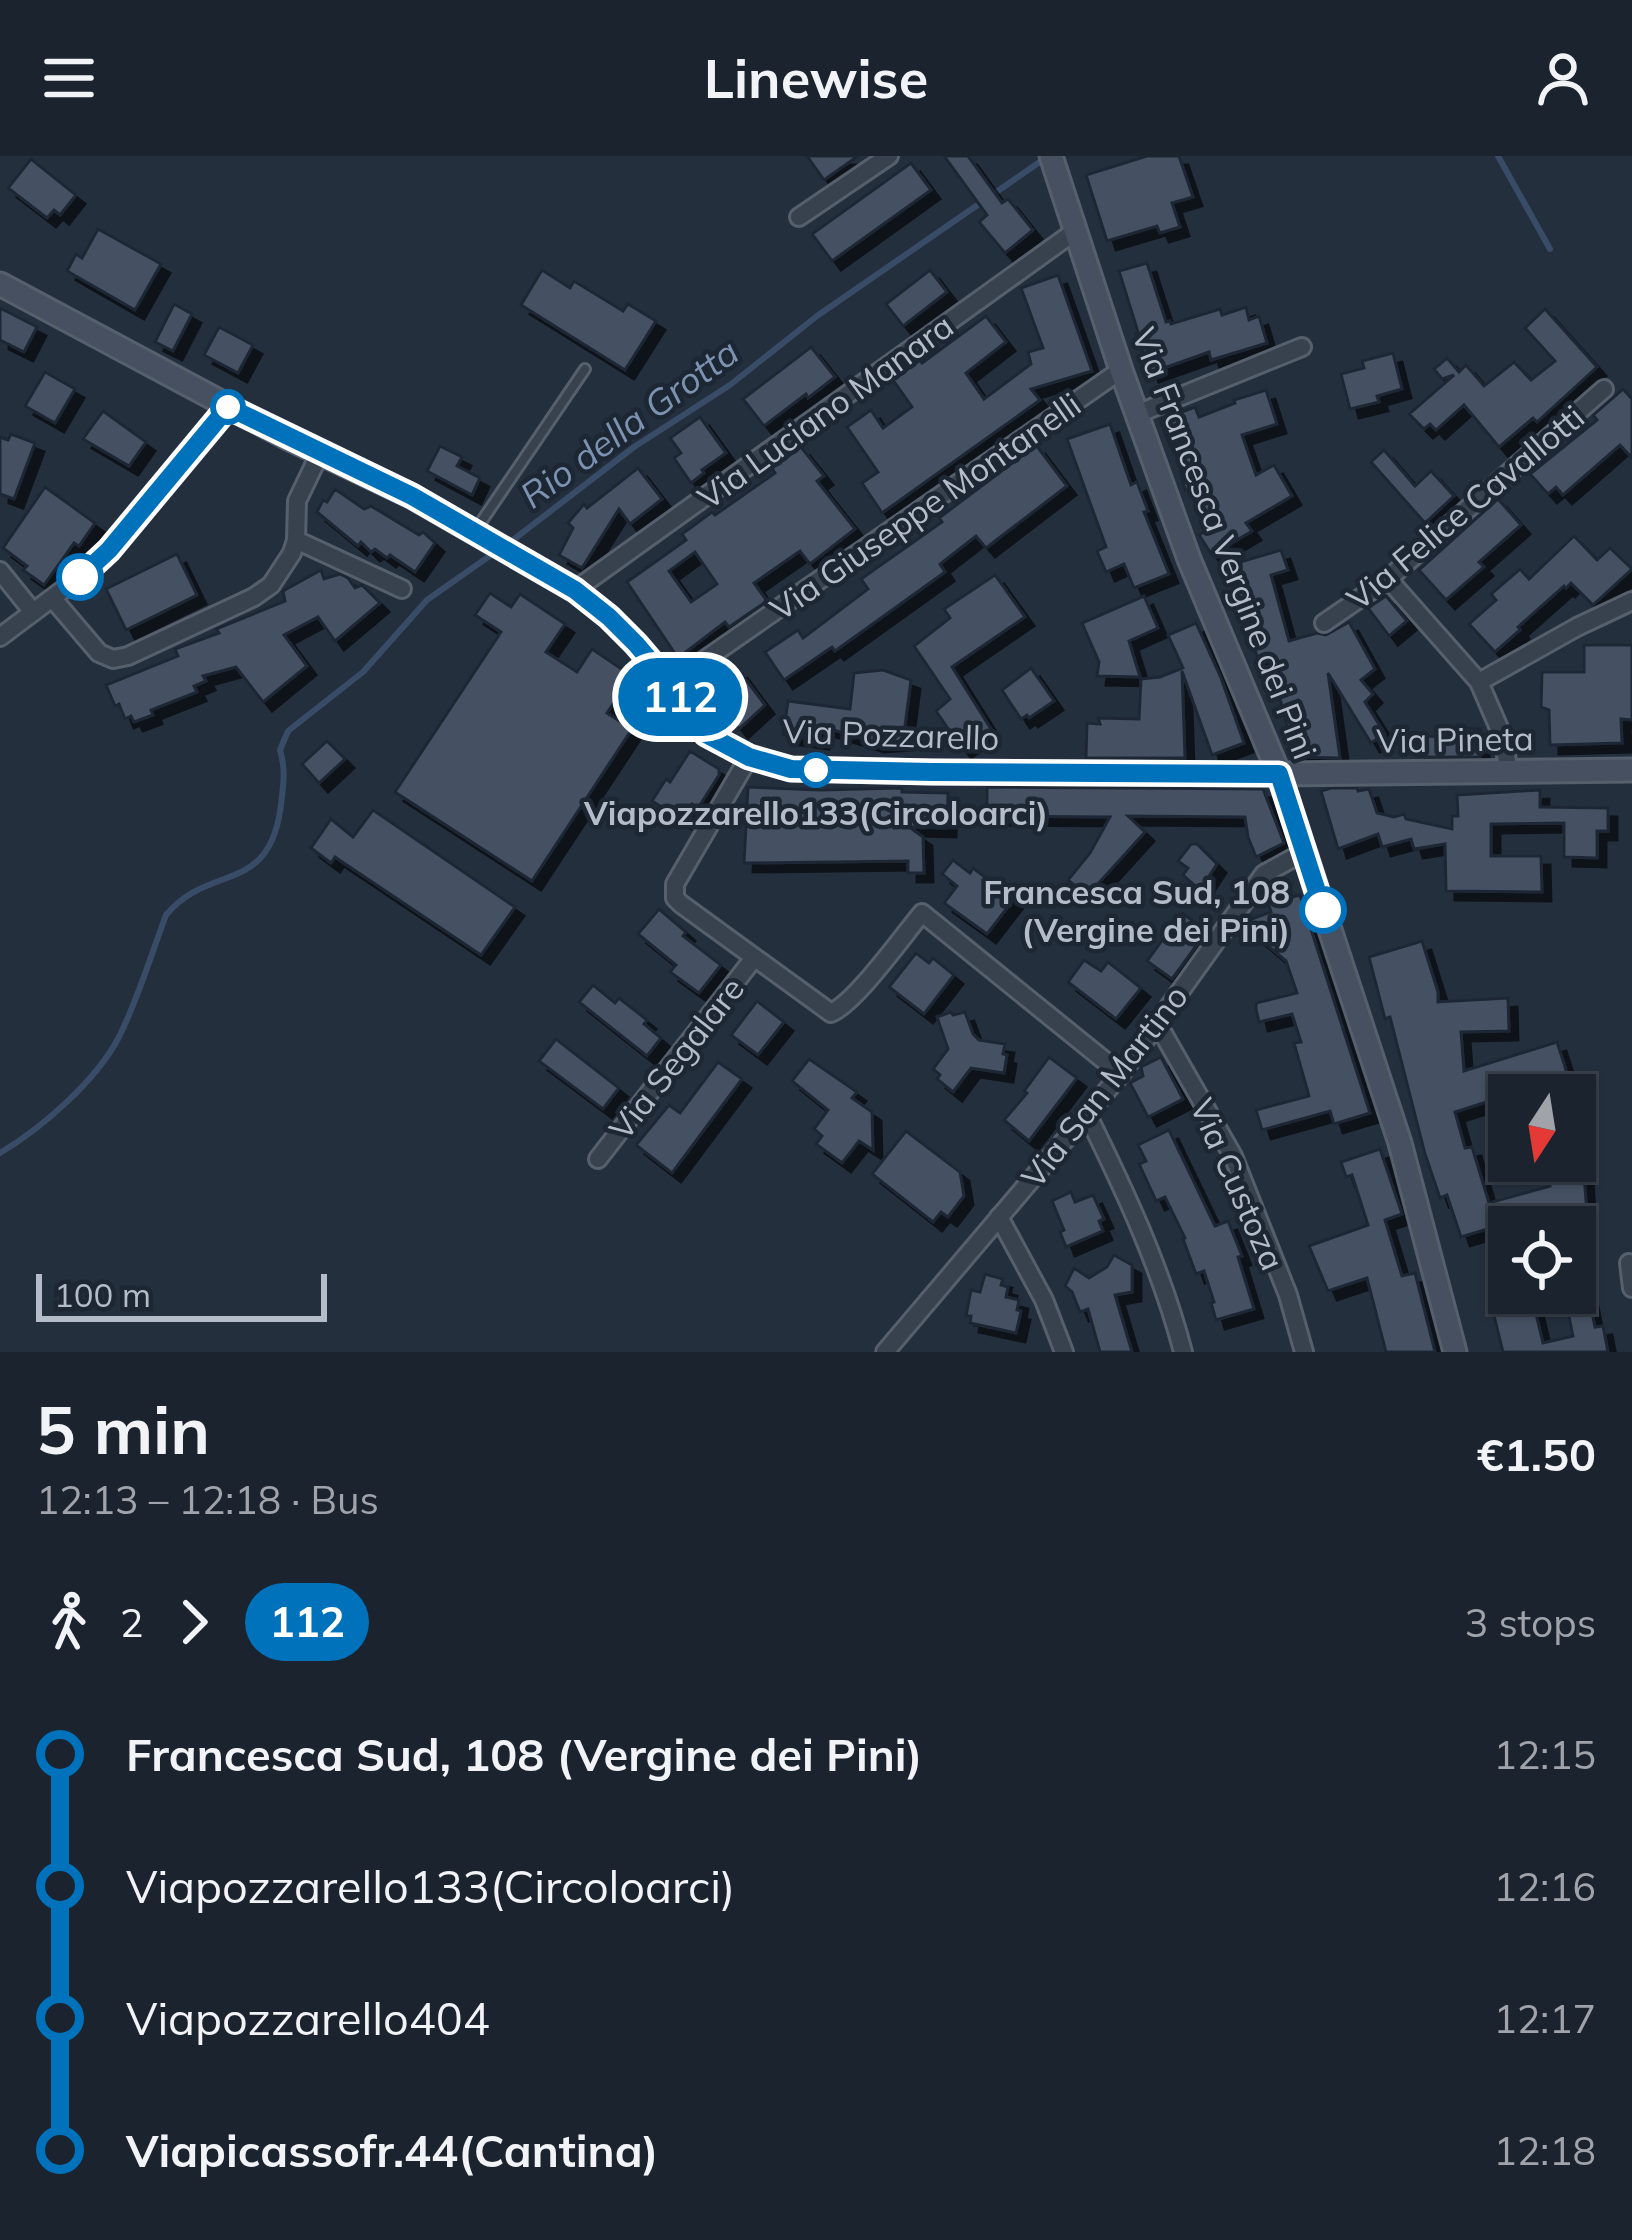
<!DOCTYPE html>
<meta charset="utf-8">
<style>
body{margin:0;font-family:Mulish,sans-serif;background:#242b36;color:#f1f3f6;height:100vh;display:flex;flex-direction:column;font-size:45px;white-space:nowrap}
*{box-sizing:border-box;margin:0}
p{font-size:39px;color:#a0a4aa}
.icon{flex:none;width:66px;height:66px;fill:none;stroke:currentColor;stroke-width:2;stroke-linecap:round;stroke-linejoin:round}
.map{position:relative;height:1196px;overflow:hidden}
.drawer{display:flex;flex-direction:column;background:#1b232e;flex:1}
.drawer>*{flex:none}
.badge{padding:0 24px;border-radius:39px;font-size:42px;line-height:78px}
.needle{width:78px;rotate:192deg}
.controls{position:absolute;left:1488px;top:918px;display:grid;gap:24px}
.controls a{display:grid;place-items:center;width:108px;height:108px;border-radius:0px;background:#1b232e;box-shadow:0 3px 9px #0004,0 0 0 3px #39404a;font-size:60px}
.scale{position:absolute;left:36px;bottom:30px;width:291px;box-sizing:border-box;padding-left:12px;border:6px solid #b4bcc9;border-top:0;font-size:33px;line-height:42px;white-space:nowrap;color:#b4bcc9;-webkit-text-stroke:9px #1d2633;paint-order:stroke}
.map>.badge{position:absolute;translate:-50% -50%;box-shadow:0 0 0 6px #fff}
.legs{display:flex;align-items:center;gap:18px;height:132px;padding:0 36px;font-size:39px}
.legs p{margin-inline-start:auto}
.summary{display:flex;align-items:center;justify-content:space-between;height:204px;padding:0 36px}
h1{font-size:66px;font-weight:700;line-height:90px}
ul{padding:0 36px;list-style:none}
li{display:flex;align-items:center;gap:42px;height:132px;font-size:45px}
li i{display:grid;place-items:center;width:18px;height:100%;margin:0 15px;background:currentColor}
li i::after{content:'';width:30px;height:30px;margin:-15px;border:9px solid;border-radius:50%;background:#1b232e}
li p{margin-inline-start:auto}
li:first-child i{background:linear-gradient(#0000 50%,currentColor 0)}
li:last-child i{background:linear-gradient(currentColor 50%,#0000 0)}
header{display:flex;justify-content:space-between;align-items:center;height:156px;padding:0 36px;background:#1b232e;font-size:54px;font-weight:700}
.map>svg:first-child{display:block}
</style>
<header><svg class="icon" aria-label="menu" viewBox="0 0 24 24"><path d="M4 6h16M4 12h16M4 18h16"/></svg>Linewise<svg class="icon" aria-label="person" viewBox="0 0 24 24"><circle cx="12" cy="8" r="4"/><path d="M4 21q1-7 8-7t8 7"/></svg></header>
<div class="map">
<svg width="1632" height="1196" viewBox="0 0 1632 1196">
<defs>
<filter id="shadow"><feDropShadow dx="9" dy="9" stdDeviation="0" flood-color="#0009"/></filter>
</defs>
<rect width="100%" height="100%" fill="#242f3e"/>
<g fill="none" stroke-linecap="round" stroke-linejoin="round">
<g stroke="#394c67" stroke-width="6">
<polyline points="1498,0 1550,93"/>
<polyline points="509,387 634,291 730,229 817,160 1044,3"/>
<path d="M0,997C42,972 96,925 119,881C138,843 151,799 166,759C212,704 273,743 282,640C284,623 285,611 280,594L288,575L363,516L427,444L498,394"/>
</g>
</g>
<g fill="#455162" stroke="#1f2835" stroke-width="3" fill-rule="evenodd" filter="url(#shadow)">
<polygon points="807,0 858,0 824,24"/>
<polygon points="944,0 968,0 1002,47 1008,43 1033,74 1005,97 979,66 987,59"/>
<polygon points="1147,0 1179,0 1193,41 1172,47 1180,71 1160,77 1157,70 1107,85 1086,19"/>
<polygon points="31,3 76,39 60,59 54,54 47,62 8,32"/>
<polygon points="911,7 931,34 832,105 812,78"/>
<polygon points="98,73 161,108 135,154 67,115 76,98 82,102"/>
<polygon points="1147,107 1166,166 1170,165 1171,168 1220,153 1222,159 1246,151 1249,164 1259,160 1267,187 1211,204 1209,196 1150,217 1136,177 1138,176 1119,115"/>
<polygon points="542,114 570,132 574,125 623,155 628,148 656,165 625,214 521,149"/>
<polygon points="930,114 947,136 903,170 886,148"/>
<polygon points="1058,119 1092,215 1031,233 1040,244 882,357 862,327 878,316 847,271 871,254 883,272 912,251 893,224 920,204 922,207 986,160 1006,186 966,217 984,243 1031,208 1028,196 1043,192 1021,132"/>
<polygon points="174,148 192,158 173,195 155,186"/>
<polygon points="0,152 37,171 24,196 0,184"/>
<polygon points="1545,153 1597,211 1537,266 1533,262 1499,291 1464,249 1436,274 1430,268 1424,273 1409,258 1454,219 1442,223 1434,213 1447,202 1459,216 1466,209 1484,230 1514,206 1531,224 1555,205 1525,172"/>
<polygon points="219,171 253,189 238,217 204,199"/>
<polygon points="811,191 835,221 808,242 806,238 764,270 743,243"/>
<polygon points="1393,197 1402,233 1377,240 1379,246 1350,253 1341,218 1364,212 1362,205"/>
<polygon points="45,216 75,233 55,267 25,250"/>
<polygon points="1623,233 1632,243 1632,302 1620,289 1563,339 1556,331 1548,338 1530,318 1597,264 1593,259"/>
<polygon points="1266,234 1277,268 1242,279 1256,319 1274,309 1292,340 1246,367 1252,375 1212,399 1199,379 1215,369 1191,331 1185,334 1174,289 1170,290 1160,264 1195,251 1199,261 1235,247 1234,244"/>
<polygon points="103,255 146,286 129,310 83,283"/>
<polygon points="700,261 726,297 702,314 704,317 691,327 674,302 681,297 670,282"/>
<polygon points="1110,268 1131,329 1137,326 1148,355 1144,356 1169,418 1134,432 1124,408 1106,416 1097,395 1106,391 1067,283"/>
<polygon points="11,278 35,287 14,343 0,338 0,281 8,284"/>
<polygon points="1036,289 1067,330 986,392 976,380 940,408 945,416 835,495 832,491 784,524 765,496 798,474 803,482 868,433 861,423 942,366 939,362"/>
<polygon points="440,290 462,301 457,310 480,322 472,339 427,315"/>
<path d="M801,291L824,320L817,325L855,373L810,408L800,395L754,427L767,445L729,471L725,466L678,502L627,426L686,384L682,378L712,356L715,359L775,317L772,312ZM695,396L717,428L691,446L669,415Z"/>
<polygon points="1384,294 1415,330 1431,315 1454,340 1425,367 1371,306"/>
<polygon points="638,312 662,343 630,368 619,353 582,412 559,399 573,372 568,367 584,348 587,352"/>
<polygon points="45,331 95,367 79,390 74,387 44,429 23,414 27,410 3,392"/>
<polygon points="335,333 364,353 371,350 419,379 423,376 435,387 415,416 390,399 387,402 375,393 371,396 361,386 358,390 317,356 323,344 327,346"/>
<polygon points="1498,343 1521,369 1479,406 1484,411 1446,444 1419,414"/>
<polygon points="1574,380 1597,404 1610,392 1632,413 1593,449 1571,427 1566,432 1564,430 1518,471 1520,474 1495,496 1469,468 1496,444 1491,438 1520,413 1529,423"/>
<polygon points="1281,394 1288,414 1271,419 1289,485 1317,477 1326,479 1349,466 1375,513 1361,524 1373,538 1365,546 1385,578 1371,587 1328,517 1340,602 1295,601 1270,504 1259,507 1230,409"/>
<polygon points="177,398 197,439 126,474 106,433"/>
<polygon points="321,414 324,423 340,418 348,422 355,432 362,429 380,447 335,485 318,461 284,479 307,510 263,546 236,511 203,520 206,525 194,530 197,536 151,554 153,559 134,566 131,560 125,563 119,548 115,550 106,529 178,500 175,493 219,477 216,473 285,445 283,435"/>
<polygon points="995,419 1025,461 952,511 991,573 962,593 936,555 950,543 914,490 950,462 944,453"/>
<polygon points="490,437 511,451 520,438 565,468 546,496 577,516 592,493 632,520 607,557 632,573 532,725 395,636 501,476 475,459"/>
<polygon points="1144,440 1158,472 1129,485 1140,521 1097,520 1099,506 1082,467"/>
<polygon points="1386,440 1407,465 1389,480 1368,452"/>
<polygon points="1196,467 1221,522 1244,587 1212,599 1182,515 1185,602 1086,602 1087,567 1100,568 1098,562 1139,563 1141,523 1160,521 1183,512 1168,479"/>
<polygon points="1584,489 1632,489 1632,564 1621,563 1622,587 1550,589 1549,554 1541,551 1542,516 1584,516"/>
<polygon points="1031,512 1054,545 1029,562 1027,559 1021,563 1002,534"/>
<polygon points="738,513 765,549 739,573 729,560 724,563 705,537"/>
<polygon points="883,514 911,524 903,585 875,587 821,570 820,584 783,579 788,545 850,553 854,517"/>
<polygon points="1460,572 1481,573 1480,601 1416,601 1417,580 1460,581"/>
<polygon points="327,585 345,603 319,627 302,608"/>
<polygon points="690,595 719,613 719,619 698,652 692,648 682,664 652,645 666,623 670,626"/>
<polygon points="748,631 820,634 902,632 902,636 948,637 947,672 909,671 923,681 924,717 908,717 908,705 744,707"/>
<polygon points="987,631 1263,633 1284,687 1256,701 1248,681 1245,661 1128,660 1145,676 1087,740 1068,724 1090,697 1110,661 987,660"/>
<polygon points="1331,632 1357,632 1358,635 1369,633 1377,657 1394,661 1404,658 1406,663 1452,673 1452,660 1458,660 1457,639 1540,634 1540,651 1608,652 1608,675 1597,675 1597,702 1564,701 1564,667 1491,668 1491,700 1541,700 1542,736 1446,735 1445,688 1414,693 1411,683 1382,691 1378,678 1338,693 1321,635"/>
<polygon points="373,654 515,751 481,799 335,701 331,707 311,692 331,663 353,681"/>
<polygon points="1191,688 1197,688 1217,708 1200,734 1183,719 1188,712 1178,705"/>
<polygon points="953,704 970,717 973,712 1014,743 987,778 944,747 957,730 942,718"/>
<polygon points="1300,739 1370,957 1334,968 1330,955 1262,974 1256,954 1309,940 1294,887 1301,886 1292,858 1259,866 1256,853 1256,847 1297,837 1286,805 1243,769 1246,765 1271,756 1268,747"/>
<polygon points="659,753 686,776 683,780 721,809 699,837 670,816 676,809 638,778"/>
<polygon points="1182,757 1207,775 1172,823 1147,805"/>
<polygon points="1422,785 1438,836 1438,846 1508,842 1509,875 1461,876 1464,915 1557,886 1568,920 1455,956 1465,992 1472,991 1489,1047 1550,1030 1550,1005 1583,1005 1588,1071 1529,1071 1527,1061 1461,1081 1447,1039 1440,1042 1425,998 1390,861 1385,863 1369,801"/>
<polygon points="916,797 929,807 933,802 954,819 924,858 889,831"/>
<polygon points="1084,804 1101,815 1108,806 1141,832 1116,863 1068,826"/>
<polygon points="593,829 615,847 619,842 647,864 644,868 661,882 647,900 579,846"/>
<polygon points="757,845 784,866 758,899 731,879"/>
<polygon points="951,856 953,859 965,856 973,878 979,884 1005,888 1003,898 1007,899 1004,917 971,912 953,936 937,923 940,919 933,913 948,893 937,861"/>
<polygon points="556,883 619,932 603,953 539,905"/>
<polygon points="1049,901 1077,922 1029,985 1004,964 1027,937 1024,935"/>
<polygon points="1161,901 1183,943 1148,961 1130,927 1143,920 1141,911"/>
<polygon points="809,903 857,936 852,942 872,956 873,994 859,985 842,1007 816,988 822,980 814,973 828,954 792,925"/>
<polygon points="718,906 742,923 672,1017 636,989 669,949 680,957"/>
<polygon points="1169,974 1215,1070 1228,1065 1242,1100 1238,1101 1254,1153 1216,1164 1211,1147 1214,1146 1204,1115 1196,1118 1183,1083 1185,1082 1165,1041 1156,1045 1139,1008 1146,1005 1138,989"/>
<polygon points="906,975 960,1016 964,1040 948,1061 941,1056 933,1066 872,1018"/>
<polygon points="1380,993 1402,1058 1385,1064 1402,1120 1415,1117 1435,1196 1386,1196 1367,1122 1328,1135 1309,1090 1368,1069 1352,1019 1346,1021 1341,1006"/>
<polygon points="1071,1036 1075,1046 1093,1039 1104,1063 1099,1065 1103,1075 1066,1091 1060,1076 1064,1074 1052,1045"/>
<polygon points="1114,1099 1132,1109 1132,1136 1115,1139 1132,1196 1100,1196 1088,1153 1080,1156 1072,1136 1065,1130 1074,1112 1089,1122 1107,1111"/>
<polygon points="985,1118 1003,1123 1001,1129 1008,1131 1006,1141 1019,1144 1017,1154 1021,1155 1016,1177 970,1167 971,1160 966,1160 971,1134 980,1136"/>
<polygon points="1509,1134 1509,1137 1531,1137 1543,1187 1573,1180 1564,1137 1588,1137 1595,1171 1603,1170 1608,1196 1503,1196 1489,1139"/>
</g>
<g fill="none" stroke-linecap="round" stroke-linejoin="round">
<defs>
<polyline id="lane" points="475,375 585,213"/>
<g id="street">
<polyline points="799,61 889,0"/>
<polyline points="1137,258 1302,191"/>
<polyline points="296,384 402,433"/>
<polyline points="0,415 33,456"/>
<polyline points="1388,423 1479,526 1502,579 1509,615"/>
<polyline points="575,434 1074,76"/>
<polyline points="53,443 99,497 113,503 128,500 254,441 271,429 292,397 296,384 297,345 320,297"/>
<polyline points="1324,467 1388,423 1604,233"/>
<polyline points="0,481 80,421 108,394 228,251"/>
<polyline points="1479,526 1577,471 1632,445"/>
<polyline points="670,528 1121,214"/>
<path d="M749,601L675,728V742L681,748L831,857C856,846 902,781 922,757L1121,918"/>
<polyline points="1157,867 1233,1000 1288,1139 1304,1196"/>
<path d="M1087,958C1125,1035 1161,1112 1183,1196"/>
<polyline points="598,1003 754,802"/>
<polyline points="999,1061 1044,1144 1064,1196"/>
<polyline points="1629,1107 1632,1132"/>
<polyline points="885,1196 1121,918 1264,718 1304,696"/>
</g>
<g id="secondary">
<polyline points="1051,0 1121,214 1189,403 1279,618 1400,987 1455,1196"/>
<polyline points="0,128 288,282 411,340 575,434 609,461 636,488 670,528 706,578 749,601 791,613 931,616 1279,618 1632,614"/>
</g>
</defs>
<use href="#lane" stroke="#565f6c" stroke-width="14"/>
<use href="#street" stroke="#565f6c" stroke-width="22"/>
<use href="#secondary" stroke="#565f6c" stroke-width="27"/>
<use href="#lane" stroke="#38414e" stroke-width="8"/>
<use href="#street" stroke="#38414e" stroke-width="16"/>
<use href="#secondary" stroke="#465061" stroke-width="21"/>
</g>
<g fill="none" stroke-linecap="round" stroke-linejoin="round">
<defs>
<polyline id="line-1" points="80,421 109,394 228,251 412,340 575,434 609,461 636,488 670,528 706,578 749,601 791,613 932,616 1279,618 1323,754"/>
</defs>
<use href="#line-1" stroke="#fff" stroke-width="27"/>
<use href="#line-1" stroke="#0072bc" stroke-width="18"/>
</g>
<g fill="#fff" stroke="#0072bc" stroke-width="6">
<circle cx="228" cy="251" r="15"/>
<circle cx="80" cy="421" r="21"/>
<circle cx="816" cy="614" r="15"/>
<circle cx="1323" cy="754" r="21"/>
</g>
<g text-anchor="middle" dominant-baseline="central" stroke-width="9" stroke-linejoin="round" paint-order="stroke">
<g font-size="33" fill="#b4bcc9" stroke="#1d2633">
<text transform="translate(825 255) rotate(-36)">Via Luciano Manara</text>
<text transform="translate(925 350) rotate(-35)">Via Giuseppe Montanelli</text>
<text transform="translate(1465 351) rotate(-40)">Via Felice Cavallotti</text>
<text transform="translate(1225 387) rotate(69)">Via Francesca Vergine dei Pini</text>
<text transform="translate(891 578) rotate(2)">Via Pozzarello</text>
<text transform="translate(1455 583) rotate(-1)">Via Pineta</text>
<text transform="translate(676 902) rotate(-52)">Via Segalare</text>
<text transform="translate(1104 930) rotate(-52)">Via San Martino</text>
<text transform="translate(1238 1028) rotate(66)">Via Custoza</text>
</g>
<g font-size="33" font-weight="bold" fill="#b4bcc9" stroke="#1d2633">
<text x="816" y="656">Viapozzarello133(Circoloarci)</text>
<text x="1290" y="735" text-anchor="end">Francesca Sud, 108<tspan x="1290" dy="38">(Vergine dei Pini)</tspan></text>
</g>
<g font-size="36" font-style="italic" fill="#7c92b1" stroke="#1d2633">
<text transform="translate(629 267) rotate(-36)">Rio della Grotta</text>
</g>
</g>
</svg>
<div class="controls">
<a><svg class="needle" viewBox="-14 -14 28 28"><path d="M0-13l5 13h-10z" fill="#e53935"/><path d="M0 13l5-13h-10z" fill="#a0a4aa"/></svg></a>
<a><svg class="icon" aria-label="locate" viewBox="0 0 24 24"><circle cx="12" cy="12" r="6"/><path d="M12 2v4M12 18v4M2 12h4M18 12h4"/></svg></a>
</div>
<div class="scale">100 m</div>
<b class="badge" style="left:680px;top:541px;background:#0072bc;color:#fff">112</b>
</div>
<section class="drawer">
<div class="summary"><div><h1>5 min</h1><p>12:13 – 12:18 · Bus</p></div><b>€1.50</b></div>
<div class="legs"><svg class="icon" aria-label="walk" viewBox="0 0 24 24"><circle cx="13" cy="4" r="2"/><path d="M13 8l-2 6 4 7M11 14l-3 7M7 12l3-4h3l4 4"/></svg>2<svg class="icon" aria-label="forward" viewBox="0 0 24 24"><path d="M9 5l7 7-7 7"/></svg><b class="badge" style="background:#0072bc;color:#fff">112</b><p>3 stops</p></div>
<ul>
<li><i style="color:#0072bc"></i><b>Francesca Sud, 108 (Vergine dei Pini)</b><p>12:15</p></li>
<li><i style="color:#0072bc"></i><span>Viapozzarello133(Circoloarci)</span><p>12:16</p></li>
<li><i style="color:#0072bc"></i><span>Viapozzarello404</span><p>12:17</p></li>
<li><i style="color:#0072bc"></i><b>Viapicassofr.44(Cantina)</b><p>12:18</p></li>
</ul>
</section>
